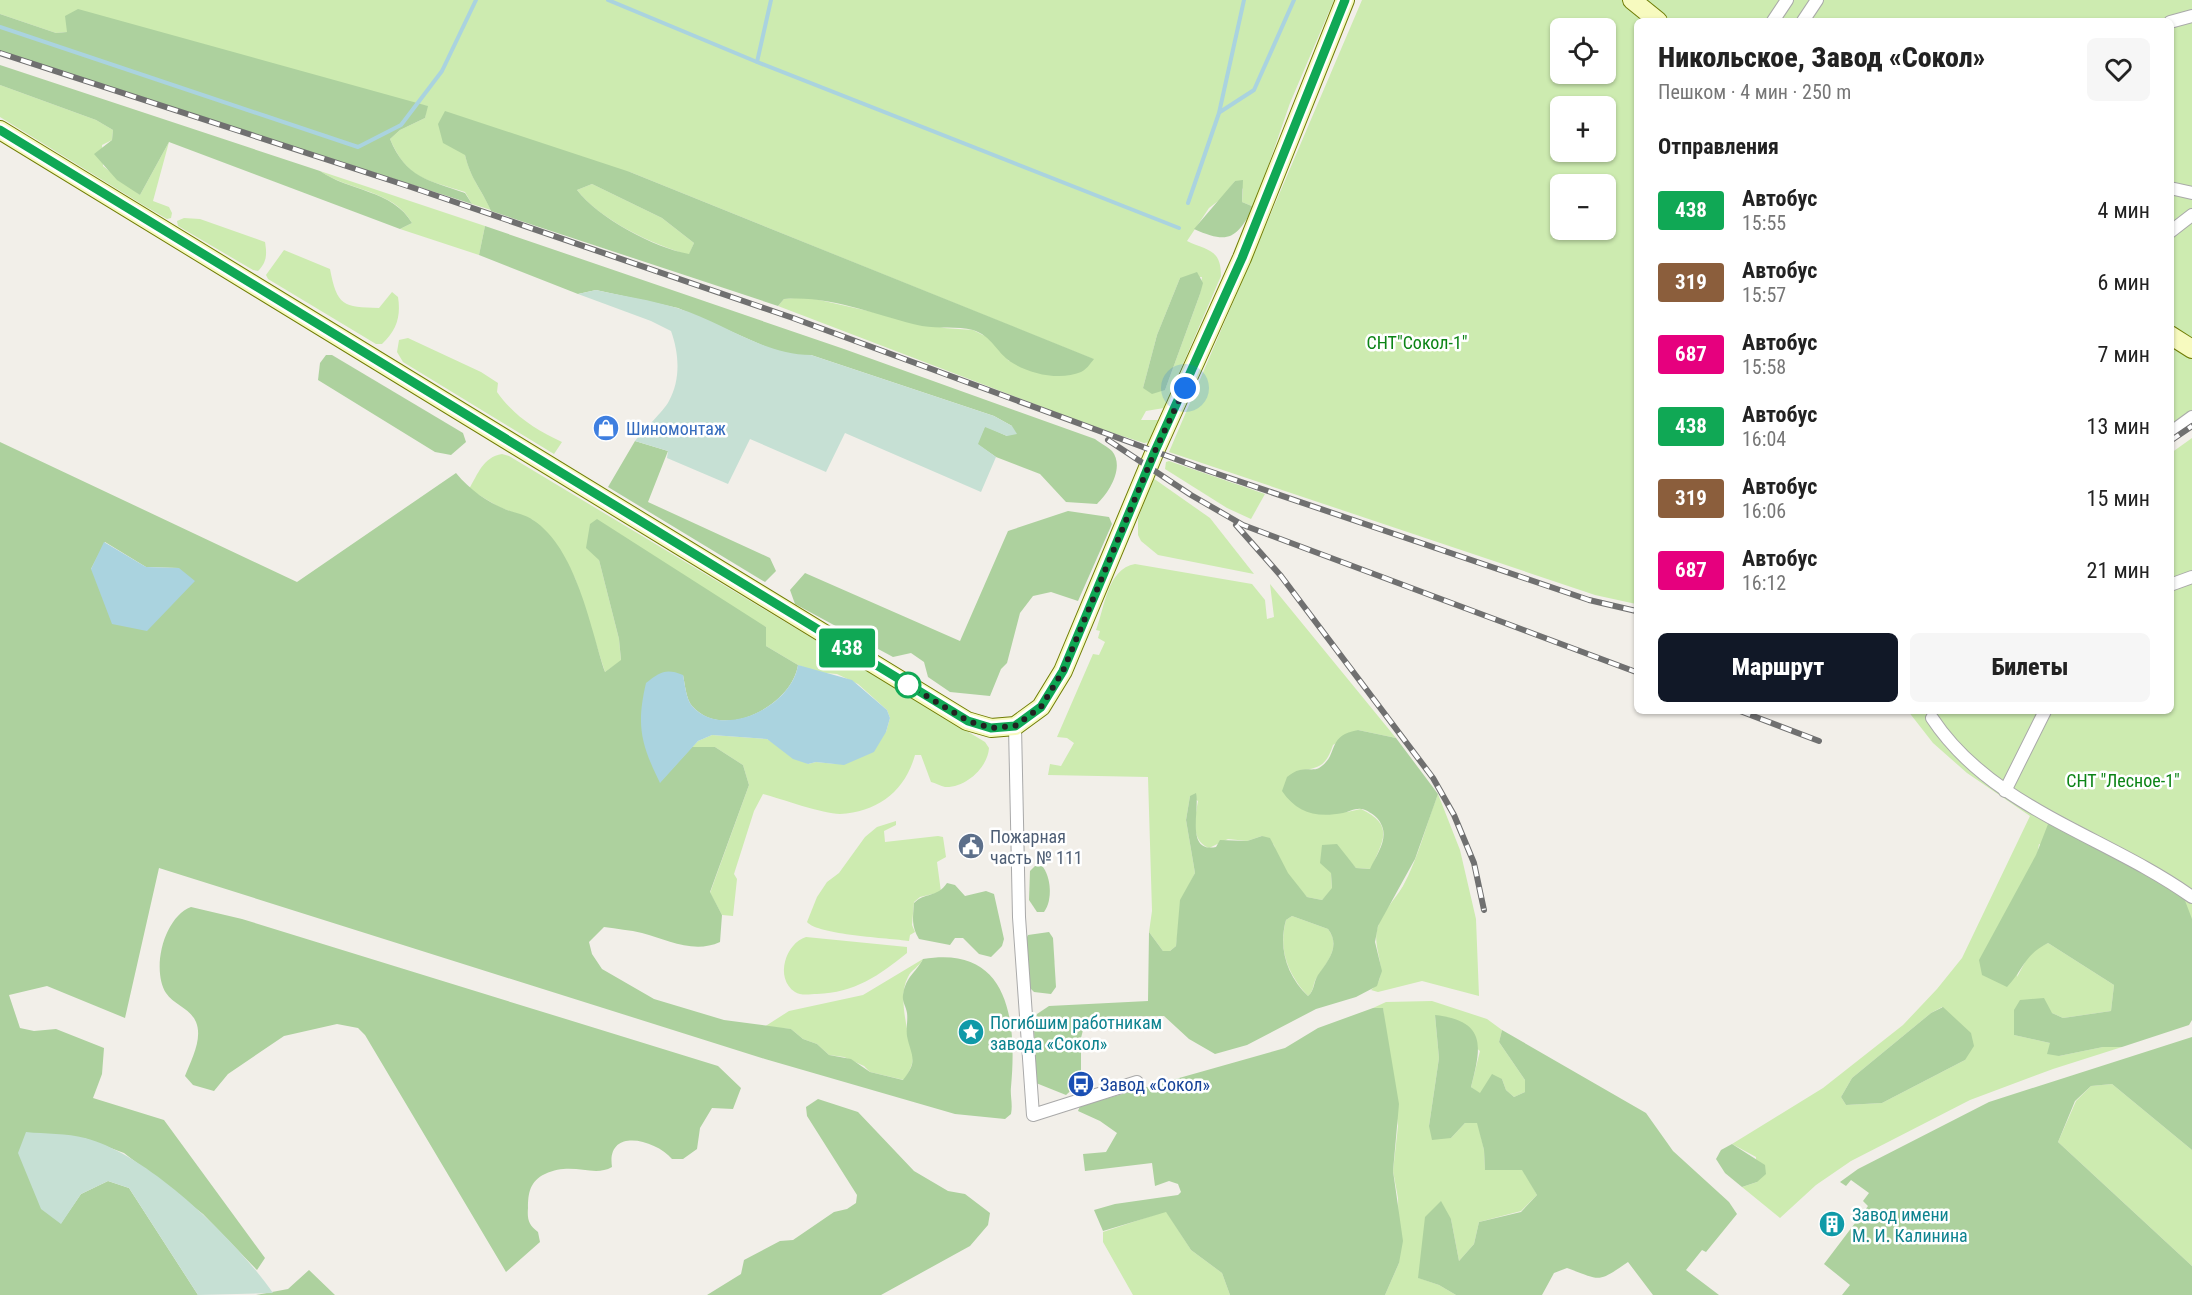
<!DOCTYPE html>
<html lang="ru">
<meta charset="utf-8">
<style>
body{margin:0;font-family:"Roboto Condensed",sans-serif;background:#f6f6f6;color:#222;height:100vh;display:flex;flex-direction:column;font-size:22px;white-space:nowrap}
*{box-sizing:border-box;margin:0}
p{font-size:20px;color:#767676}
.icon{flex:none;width:33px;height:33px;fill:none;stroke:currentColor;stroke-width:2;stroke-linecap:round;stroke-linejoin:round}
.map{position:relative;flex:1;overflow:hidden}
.side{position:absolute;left:1634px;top:18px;width:540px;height:696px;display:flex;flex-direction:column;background:#fff;border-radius:9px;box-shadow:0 2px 4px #0004}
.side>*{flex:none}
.badge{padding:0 12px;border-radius:4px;font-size:21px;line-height:39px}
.tools{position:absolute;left:1550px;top:18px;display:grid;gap:12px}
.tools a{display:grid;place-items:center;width:66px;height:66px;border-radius:9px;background:#fff;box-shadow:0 2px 4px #0004;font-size:30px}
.you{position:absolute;width:30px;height:30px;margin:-15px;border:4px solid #fff;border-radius:50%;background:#1a73e8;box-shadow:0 0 0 9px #1a73e833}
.map>.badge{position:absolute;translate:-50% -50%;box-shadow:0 0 0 3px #fff}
h2{padding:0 24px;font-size:22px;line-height:54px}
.round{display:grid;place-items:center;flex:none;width:63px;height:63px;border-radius:9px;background:#f6f6f6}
.summary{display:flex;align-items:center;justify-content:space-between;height:102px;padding:0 24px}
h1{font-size:28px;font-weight:800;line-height:45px}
.cta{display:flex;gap:12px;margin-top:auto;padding:12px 24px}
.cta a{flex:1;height:69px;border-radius:9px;background:#111827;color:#fff;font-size:24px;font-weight:800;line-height:69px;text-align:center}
.cta a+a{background:#f6f6f6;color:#222}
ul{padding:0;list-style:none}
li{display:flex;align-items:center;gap:18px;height:72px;padding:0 24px}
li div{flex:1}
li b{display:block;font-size:22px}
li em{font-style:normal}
li .badge{min-width:66px;font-weight:700;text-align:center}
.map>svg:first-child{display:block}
</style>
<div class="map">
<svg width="2192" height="1295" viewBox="0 0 2192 1295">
<rect width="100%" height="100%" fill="#f2efe9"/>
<g fill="#cdebb0" fill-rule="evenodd">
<path d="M0,0H1334L1290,103L1254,207L1242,202L1243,189L1235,181L1222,198L1209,208L1187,241C1207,251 1221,248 1221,276L1164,408L1146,411L1141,420H1160L1151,442L1144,443L1100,429L778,306L784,299L806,297L944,328L973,330L991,339L1009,361L1093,359L630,172L465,155C471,179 481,189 491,210L472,204L465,192C425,179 408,180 390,139L400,130L425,118L427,106L67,32L56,33L0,14ZM1202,277L1200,294L1165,390L1143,388L1157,335L1180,278Z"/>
<path d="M1362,0H2192V421L2171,437L2170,21H1636V604L1595,595L1169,452ZM1560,28H1605V74H1560ZM1560,106H1605V152H1560ZM1560,184H1605V230H1560Z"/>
<polygon points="0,85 96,120 113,130 112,140 102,145 103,166 140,195 169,142 153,201 169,207 172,213 171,218 167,219 143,205 0,117"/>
<path d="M320,171L485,226L479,255L400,229L412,223C393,189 348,191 320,171Z"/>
<path d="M592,184L662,218L694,243L689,255C653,245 600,220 577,190Z"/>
<path d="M184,218L200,219L265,242C267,254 267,262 258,271L253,270L178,226L177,221Z"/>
<path d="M284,250L330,269C337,306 343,307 379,308L392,292L398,297C401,316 397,330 382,344H376L268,279L266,275Z"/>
<path d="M408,338L481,372L498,383L497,392C514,416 536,430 562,442L554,454L403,362L397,352L399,340Z"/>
<path d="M2192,438V919L2039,844L2017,977L2031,951L2048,943L2114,985L2111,1011L2063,1018L2052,1013L2014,1035L2050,1043L2059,1056L2103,1047H2122L2053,1069L1970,1100L1851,1161L1816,1185L1780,1218L1742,1187L1757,1182L1756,1157L1732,1144L1823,1088L1903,1025L1937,989L1962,958L2030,816L1967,773L1933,743L1908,711H2170L2171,453ZM1942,1007L1965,1060L1882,1103L1846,1105L1841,1097L1852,1078L1931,1013Z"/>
<path d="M502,454L509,456L985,742L989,748C988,767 966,788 945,787C941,786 935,783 931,782L921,755H915C905,791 878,812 840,814C823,814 782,799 763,794L754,811L734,874L737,879L733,916L722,915L710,893L749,785L743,765L715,747H692L698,741L712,735L767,739L808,764L816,762L836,764L886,732L890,718L887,710L858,684L837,674L815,672L798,665L766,646V627L599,560L619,639L621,661L605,672L575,578L533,520L499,507L469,489C478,474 483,457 502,454Z"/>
<polygon points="1169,461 1265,494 1251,519 1227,508 1165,469 1166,462"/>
<polygon points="1153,478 1210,518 1254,574 1158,555 1141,541 1138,535 1138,519"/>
<path d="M1135,564L1252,584L1265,600L1267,619L1274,617L1270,584L1396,738L1358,730L1333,745C1327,764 1320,769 1300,770L1347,812L1361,809C1396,826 1382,841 1371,869L1356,868L1346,857L1331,873L1332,889L1322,900L1307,897C1294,883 1277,864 1274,845L1262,836L1247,841L1228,839L1209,848C1190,840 1195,818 1198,801L1190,796L1186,820L1195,873L1188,887L1179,923L1176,946L1170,951H1163L1149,932L1152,911L1148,777L1048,775L1050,764L1061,766L1074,743L1067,738L1057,737L1093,654L1099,655L1105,642L1098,638L1100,631L1096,630C1105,607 1107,569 1135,564Z"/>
<path d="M1438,794L1460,850L1476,919L1479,996L1422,981L1378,992L1371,990C1392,975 1372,951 1377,930C1381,913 1394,901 1403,886C1419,857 1426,824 1438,794Z"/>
<path d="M896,821V825L884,831L885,842L938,836L943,837L946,857L937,862L941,892L920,897L914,902L912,925L915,932L910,935L909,941C889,938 818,935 807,922L817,897L827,882L839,873L865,837L877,827Z"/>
<path d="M1292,916L1328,929C1341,946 1328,961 1318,976C1312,983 1315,990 1308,996C1288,974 1278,950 1286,920Z"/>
<path d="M806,937L907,947V953C880,975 854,993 817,994C810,994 801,996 795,992C774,978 786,943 806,937Z"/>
<path d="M923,959C919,967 911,970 908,977C898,995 907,1026 910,1045C917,1056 911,1070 904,1080L870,1072L864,1066L844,1057L829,1055L817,1044L803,1039L791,1029L764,1027L789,1011L863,995Z"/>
<polygon points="1432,1001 1487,1019 1502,1030 1499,1042 1525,1080 1525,1092 1514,1097 1506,1090 1502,1079 1480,1094 1471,1087 1480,1051 1435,1015 1439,1058 1429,1126 1451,1138 1465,1123 1478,1123 1484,1150 1485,1170 1523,1169 1537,1195 1521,1211 1479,1222 1474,1244 1459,1261 1451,1219 1419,1278 1439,1285 1456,1295 1385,1295 1399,1263 1398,1198 1393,1171 1398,1126 1383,1009 1373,1008 1386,1002"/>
<polygon points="2112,1084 2192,1150 2192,1266 2058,1142 2076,1101 2091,1086"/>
<polygon points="1166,1211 1191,1250 1222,1273 1230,1295 1133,1295 1103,1242 1103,1232"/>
</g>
<g fill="#add19e" fill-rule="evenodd">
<path d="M78,9L428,106L425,118L400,130L390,139C406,178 428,180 465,193L472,204L0,52V14L56,33L67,32L65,16Z"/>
<path d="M0,65L320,171C348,191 393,190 412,223L400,229L169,142L140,195L117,180L94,154L112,140L113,130L96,120L0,85Z"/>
<path d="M445,111L630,172L1094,359C1090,364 1086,370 1081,372C1060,381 1030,374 1011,362C996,352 992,336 973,330C957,326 939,329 922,326C876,316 832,295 784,299L778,306L491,211C481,188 471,180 465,155L443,143L438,124ZM592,184L662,218L694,243L689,254C655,248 598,218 577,190Z"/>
<path d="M1243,180L1242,202L1254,207C1236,238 1230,245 1194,229L1235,181Z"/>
<path d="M485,226L844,349L1095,439C1100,443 1108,447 1112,451C1125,467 1109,493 1097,504L1066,502L1040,474L996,457L977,444L985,426L1007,436L1012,426L994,416L811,355H790L771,349L678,308L596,290L578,294L479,255Z"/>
<polygon points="1197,272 1203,283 1200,294 1165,390 1152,394 1143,388 1157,335 1180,278"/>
<polygon points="326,355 332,355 463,433 466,442 451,455 435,452 318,380 320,363"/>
<polygon points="635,441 668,451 648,502 770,558 776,571 765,582 608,487"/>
<path d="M0,442L297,582L456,473C470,490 487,502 507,510C515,513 526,515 533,520C576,548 590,626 605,672L621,660L619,639L599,560L586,548L590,524L597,519L766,627V646L798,665C792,705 724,742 692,706C686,699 685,684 683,675L660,782L692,747H715L743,765L749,785L710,892L722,915L720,942C694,954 668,940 642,933C630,930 617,929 604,927L589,942L592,954L602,969L654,999L724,1020L791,1029L803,1039L817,1044L829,1055L851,1059L870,1072L903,1080C919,1060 911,1056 907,1036C906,1028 908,1020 907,1013C906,1006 902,1002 903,995C906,976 915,974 923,959C1010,944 1017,1022 1011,1087C1010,1096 1013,1104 1011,1114L1005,1119L955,1114L765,1059L159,868L125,1018L47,986L9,995L20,1028L34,1031L56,1029L104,1048L102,1074L93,1098L164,1120L265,1258L257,1270L203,1214L124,1153L84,1138L61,1223L81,1194L108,1181L129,1188L198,1295H0ZM105,542L146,567L179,568L91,569Z"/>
<polygon points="1068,511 1109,517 1112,524 1078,601 1051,592 1033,596 1020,613 1007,663 1001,669 990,696 950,692 928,677 924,662 911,653 893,657 795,604 790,590 805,573 960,641 1008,531"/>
<path d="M1358,730L1396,738L1438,794L1415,859L1378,926L1375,942L1382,971L1377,986L1356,997L1316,1009L1247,1045L1215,1054L1189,1039L1164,1016L1092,1017L1083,1030L1081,1038V1077L1078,1084L1066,1095L1036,1083L1034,1029L1037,1014L1049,1006L1148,1001L1149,932L1163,951H1170L1176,946L1180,900L1195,873L1186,820L1190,796L1196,793C1200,810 1185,853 1216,847L1220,840L1247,841L1262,836L1270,838L1288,873L1307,897L1322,900L1332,888L1331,873L1320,863L1322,845L1337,844L1356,868L1370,869C1378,852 1392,835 1377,818C1374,815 1366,809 1361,809C1356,808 1348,812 1343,813C1316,818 1297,813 1282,791L1287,777C1291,774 1295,771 1300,770C1306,768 1313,771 1319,768C1340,755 1325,736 1358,730ZM1292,916L1328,929C1341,946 1328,961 1318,975C1313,983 1315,990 1308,996C1287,976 1278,948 1286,920Z"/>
<path d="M2050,819L2181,890L2192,919V1020L2189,1025L2122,1047H2103L2059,1056L2047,1054L2050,1043L2014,1035V1010L2020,1000L2044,998L2052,1013L2063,1018L2111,1011L2114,985L2048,943C2024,955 2024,969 2007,987L1982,975L1979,960L2036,855Z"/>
<path d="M1035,866H1042C1051,876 1053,900 1044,912H1037L1029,900L1030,871Z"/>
<path d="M947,883L955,885L965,896L986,891L994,894L1004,939L1002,946L991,957L979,954L963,938H955L950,945L919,939C911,926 913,917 914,903C925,892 937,898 947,883Z"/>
<path d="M191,907L242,919L718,1066L741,1088L733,1109L712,1108L700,1128L697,1149L683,1159H672C655,1139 606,1127 612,1167C593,1178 573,1161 545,1174C530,1181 528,1193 528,1208C527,1220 529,1225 538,1232L540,1242L506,1272L365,1035L358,1028L337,1024L284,1036L228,1074L214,1091L193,1085L185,1076C191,1060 203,1039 196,1022C190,1008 174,1005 166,993C151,969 164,917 191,907Z"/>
<polygon points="1049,932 1053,938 1056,987 1051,994 1034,992 1029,987 1025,941 1028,935"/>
<polygon points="1943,1007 1971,1033 1974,1046 1965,1060 1882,1103 1846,1105 1841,1097 1852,1078 1931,1013"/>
<polygon points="1373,1008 1383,1008 1399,1104 1393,1171 1403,1241 1399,1263 1385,1295 1230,1295 1222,1273 1191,1250 1166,1212 1103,1231 1094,1210 1115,1204 1178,1195 1181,1192 1178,1184 1169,1181 1155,1186 1152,1163 1085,1171 1083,1154 1106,1152 1117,1133 1100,1121 1078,1111 1080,1106 1285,1048 1318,1028"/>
<path d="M1435,1015C1486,1021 1482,1045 1471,1087L1480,1093L1492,1074L1502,1079L1506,1090L1514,1097L1525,1092V1080L1499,1042L1502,1030L1646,1113L1673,1151L1729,1202L1737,1214L1706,1252L1702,1250L1686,1270L1719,1295H1653L1628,1262C1597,1283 1602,1281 1567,1268L1554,1273L1542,1295H1456L1439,1285L1418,1278L1425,1217L1441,1201L1451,1219L1459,1261L1474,1244L1479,1222L1521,1212L1537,1195L1522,1170H1485L1484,1150L1477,1123H1465L1451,1138L1432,1140L1429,1126L1439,1058Z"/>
<polygon points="2192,1037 2192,1150 2112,1084 2091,1086 2075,1101 2058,1142 2192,1266 2192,1295 1842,1295 1850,1285 1824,1264 1868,1206 1863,1201 1869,1193 1851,1180 1846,1186 1840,1182 1858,1169 1989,1102"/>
<polygon points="818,1099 858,1112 914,1171 948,1191 965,1194 990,1213 988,1225 970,1246 881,1295 707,1295 741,1274 744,1260 780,1241 793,1240 834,1212 847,1209 856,1203 857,1195 807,1116 806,1107"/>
<polygon points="1732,1144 1765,1165 1766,1174 1757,1182 1742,1187 1725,1173 1716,1159 1721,1150"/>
<polygon points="309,1270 335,1295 256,1295 288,1289"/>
</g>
<g fill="#c6e0d4">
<path d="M596,290C623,296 651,300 677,308C723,322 761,354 811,355L994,416L1012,426L1017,434L1007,436L985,427L978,444L996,457L981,492L845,433L826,472L750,439L728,484L667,458L668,451L635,441C644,429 663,412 669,401C681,379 679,353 671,331L651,321L578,294Z"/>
<path d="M26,1132C45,1134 67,1133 85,1138C148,1154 236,1240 273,1293L198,1295L129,1188L108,1181L81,1194L61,1224L41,1209L18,1153Z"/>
</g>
<g fill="#aad3df">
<polygon points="104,542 146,567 179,568 195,581 147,631 112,624 91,569"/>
<path d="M798,665L852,680L887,710L890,718L886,732L874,752L844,765L816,762L808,764L793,759L767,739L712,735L698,741L660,783C641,744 636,726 646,683C660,672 666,668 683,675C685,684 686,699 692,706C723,741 792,706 798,665Z"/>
</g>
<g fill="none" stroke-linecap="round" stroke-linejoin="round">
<g stroke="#aad3df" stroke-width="4">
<polyline points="608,0 757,62 1179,228"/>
<polyline points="0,27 358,147 401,125 442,71 476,0"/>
<polyline points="757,62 771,0"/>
<polyline points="1220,112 1254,90 1294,0"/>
<polyline points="1188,203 1219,113 1244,0"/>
</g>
<defs>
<g id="street">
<polyline points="1773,21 1787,0"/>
<polyline points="1803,21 1817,0"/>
<polyline points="2170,22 2192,16"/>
<polyline points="2170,188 2192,193"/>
<polyline points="2170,232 2192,215"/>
<polyline points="2170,433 2192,417"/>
<polyline points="2170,585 2192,577"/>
<path d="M1932,718C1992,809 2107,836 2192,897"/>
<polyline points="1015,726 1019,917 1033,1115 1137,1082"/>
<polyline points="2005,791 2045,711"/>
</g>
<g id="secondary">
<polyline points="1632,0 1658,21"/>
<polyline points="0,130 967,721 991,728 1015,726 1041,707 1063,671 1155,451 1242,258 1345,0"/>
<polyline points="2170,335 2192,349"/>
</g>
</defs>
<use href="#street" stroke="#a9a9a9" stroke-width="14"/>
<use href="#secondary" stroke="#707d05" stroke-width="20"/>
<use href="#street" stroke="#fff" stroke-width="12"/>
<use href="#secondary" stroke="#f7fabf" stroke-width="18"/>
<defs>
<g id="rail">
<polyline points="0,53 411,187 793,318 1200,468 1589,600 1636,611"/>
<polyline points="1108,440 1191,495 1243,525 1636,672"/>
<polyline points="2170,441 2192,426"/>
<polyline points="1236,525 1281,576 1433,778 1454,815 1474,863 1484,910"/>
<polyline points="1740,711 1819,741"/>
</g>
</defs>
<use href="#rail" stroke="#707070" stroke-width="6"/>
<use href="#rail" stroke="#fff" stroke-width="4" stroke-dasharray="11" stroke-linecap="butt"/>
</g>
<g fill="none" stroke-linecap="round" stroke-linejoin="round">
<defs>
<polyline id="line" points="0,130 968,721 991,728 1015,726 1041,707 1063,671 1155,451 1242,258 1345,0"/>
</defs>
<use href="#line" stroke="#fff" stroke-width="14"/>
<use href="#line" stroke="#10a855" stroke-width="9"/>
<polyline stroke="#222" stroke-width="6" stroke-dasharray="0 10.8" points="908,685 968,721 991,728 1015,726 1041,707 1063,671 1155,451 1185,388"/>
</g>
<defs>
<symbol id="shop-disc" viewBox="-11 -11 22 22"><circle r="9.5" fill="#3f7fe0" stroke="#fff"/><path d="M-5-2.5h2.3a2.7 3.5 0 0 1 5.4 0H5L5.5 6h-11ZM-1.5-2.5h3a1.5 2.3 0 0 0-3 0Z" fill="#fff"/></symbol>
<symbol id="civic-disc" viewBox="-11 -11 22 22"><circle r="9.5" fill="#5c6f8a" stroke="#fff"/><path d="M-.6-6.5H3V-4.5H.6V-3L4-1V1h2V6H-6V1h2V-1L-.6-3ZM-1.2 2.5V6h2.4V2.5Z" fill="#fff"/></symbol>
<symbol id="sight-disc" viewBox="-11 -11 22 22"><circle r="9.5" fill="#0f9aa8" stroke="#fff"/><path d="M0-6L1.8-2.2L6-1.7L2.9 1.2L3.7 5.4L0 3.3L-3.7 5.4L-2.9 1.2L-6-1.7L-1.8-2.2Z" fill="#fff"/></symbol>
<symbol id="bus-disc" viewBox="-11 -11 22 22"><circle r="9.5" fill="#1a4fb4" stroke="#fff"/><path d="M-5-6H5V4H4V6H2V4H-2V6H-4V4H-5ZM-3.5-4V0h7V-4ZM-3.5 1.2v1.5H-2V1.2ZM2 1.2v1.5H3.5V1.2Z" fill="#fff"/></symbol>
<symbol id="building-disc" viewBox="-11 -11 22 22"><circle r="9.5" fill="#0f9aa8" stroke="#fff"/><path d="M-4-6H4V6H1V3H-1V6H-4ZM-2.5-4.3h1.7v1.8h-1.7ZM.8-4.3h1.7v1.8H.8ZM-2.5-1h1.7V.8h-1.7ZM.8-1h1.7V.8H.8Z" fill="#fff"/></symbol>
</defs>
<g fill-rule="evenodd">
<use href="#shop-disc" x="591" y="413" width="30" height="30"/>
<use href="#civic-disc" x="956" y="831" width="30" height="30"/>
<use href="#sight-disc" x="956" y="1017" width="30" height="30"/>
<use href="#bus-disc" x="1066" y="1069" width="30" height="30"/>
<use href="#building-disc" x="1817" y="1209" width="30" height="30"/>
</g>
<circle fill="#fff" stroke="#10a855" stroke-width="3" cx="908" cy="685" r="12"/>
<g text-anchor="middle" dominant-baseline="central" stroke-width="5" stroke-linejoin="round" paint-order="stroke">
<g font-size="18" fill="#0c8416" stroke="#fff">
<text x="1417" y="342">СНТ"Сокол-1"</text>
<text x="2123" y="780">СНТ "Лесное-1"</text>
</g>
<g font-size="18" fill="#366cbe" stroke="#fff" text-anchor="start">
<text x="626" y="428">Шиномонтаж</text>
</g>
<g font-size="18" fill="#4e5e75" stroke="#fff" text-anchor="start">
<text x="990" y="836">Пожарная<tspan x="990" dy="21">часть № 111</tspan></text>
</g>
<g font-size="18" fill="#0d838f" stroke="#fff" text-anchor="start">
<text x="990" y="1022">Погибшим работникам<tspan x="990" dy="21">завода «Сокол»</tspan></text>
<text x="1852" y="1214">Завод имени<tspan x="1852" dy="21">М. И. Калинина</tspan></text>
</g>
<g font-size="18" fill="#164399" stroke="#fff" text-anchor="start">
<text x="1100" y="1084">Завод «Сокол»</text>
</g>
</g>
</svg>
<div class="tools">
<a><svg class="icon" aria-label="locate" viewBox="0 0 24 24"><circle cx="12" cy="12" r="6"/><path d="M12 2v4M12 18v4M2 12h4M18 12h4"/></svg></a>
<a>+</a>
<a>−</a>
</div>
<div class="you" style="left:1185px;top:388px"></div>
<b class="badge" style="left:847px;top:648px;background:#10a855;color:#fff">438</b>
<section class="side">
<div class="summary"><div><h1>Никольское, Завод «Сокол»</h1><p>Пешком · 4 мин · 250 m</p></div><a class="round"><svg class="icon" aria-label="heart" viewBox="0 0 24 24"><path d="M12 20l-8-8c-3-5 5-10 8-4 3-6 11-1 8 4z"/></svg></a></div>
<h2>Отправления</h2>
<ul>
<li><span class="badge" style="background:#10a855;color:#fff">438</span><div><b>Автобус</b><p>15:55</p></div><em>4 мин</em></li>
<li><span class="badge" style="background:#8b5e3c;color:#fff">319</span><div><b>Автобус</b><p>15:57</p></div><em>6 мин</em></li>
<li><span class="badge" style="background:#e6007e;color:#fff">687</span><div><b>Автобус</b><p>15:58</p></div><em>7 мин</em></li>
<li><span class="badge" style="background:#10a855;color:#fff">438</span><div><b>Автобус</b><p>16:04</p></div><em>13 мин</em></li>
<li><span class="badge" style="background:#8b5e3c;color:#fff">319</span><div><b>Автобус</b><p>16:06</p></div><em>15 мин</em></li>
<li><span class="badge" style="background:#e6007e;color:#fff">687</span><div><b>Автобус</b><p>16:12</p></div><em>21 мин</em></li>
</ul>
<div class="cta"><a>Маршрут</a><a>Билеты</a></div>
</section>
</div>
